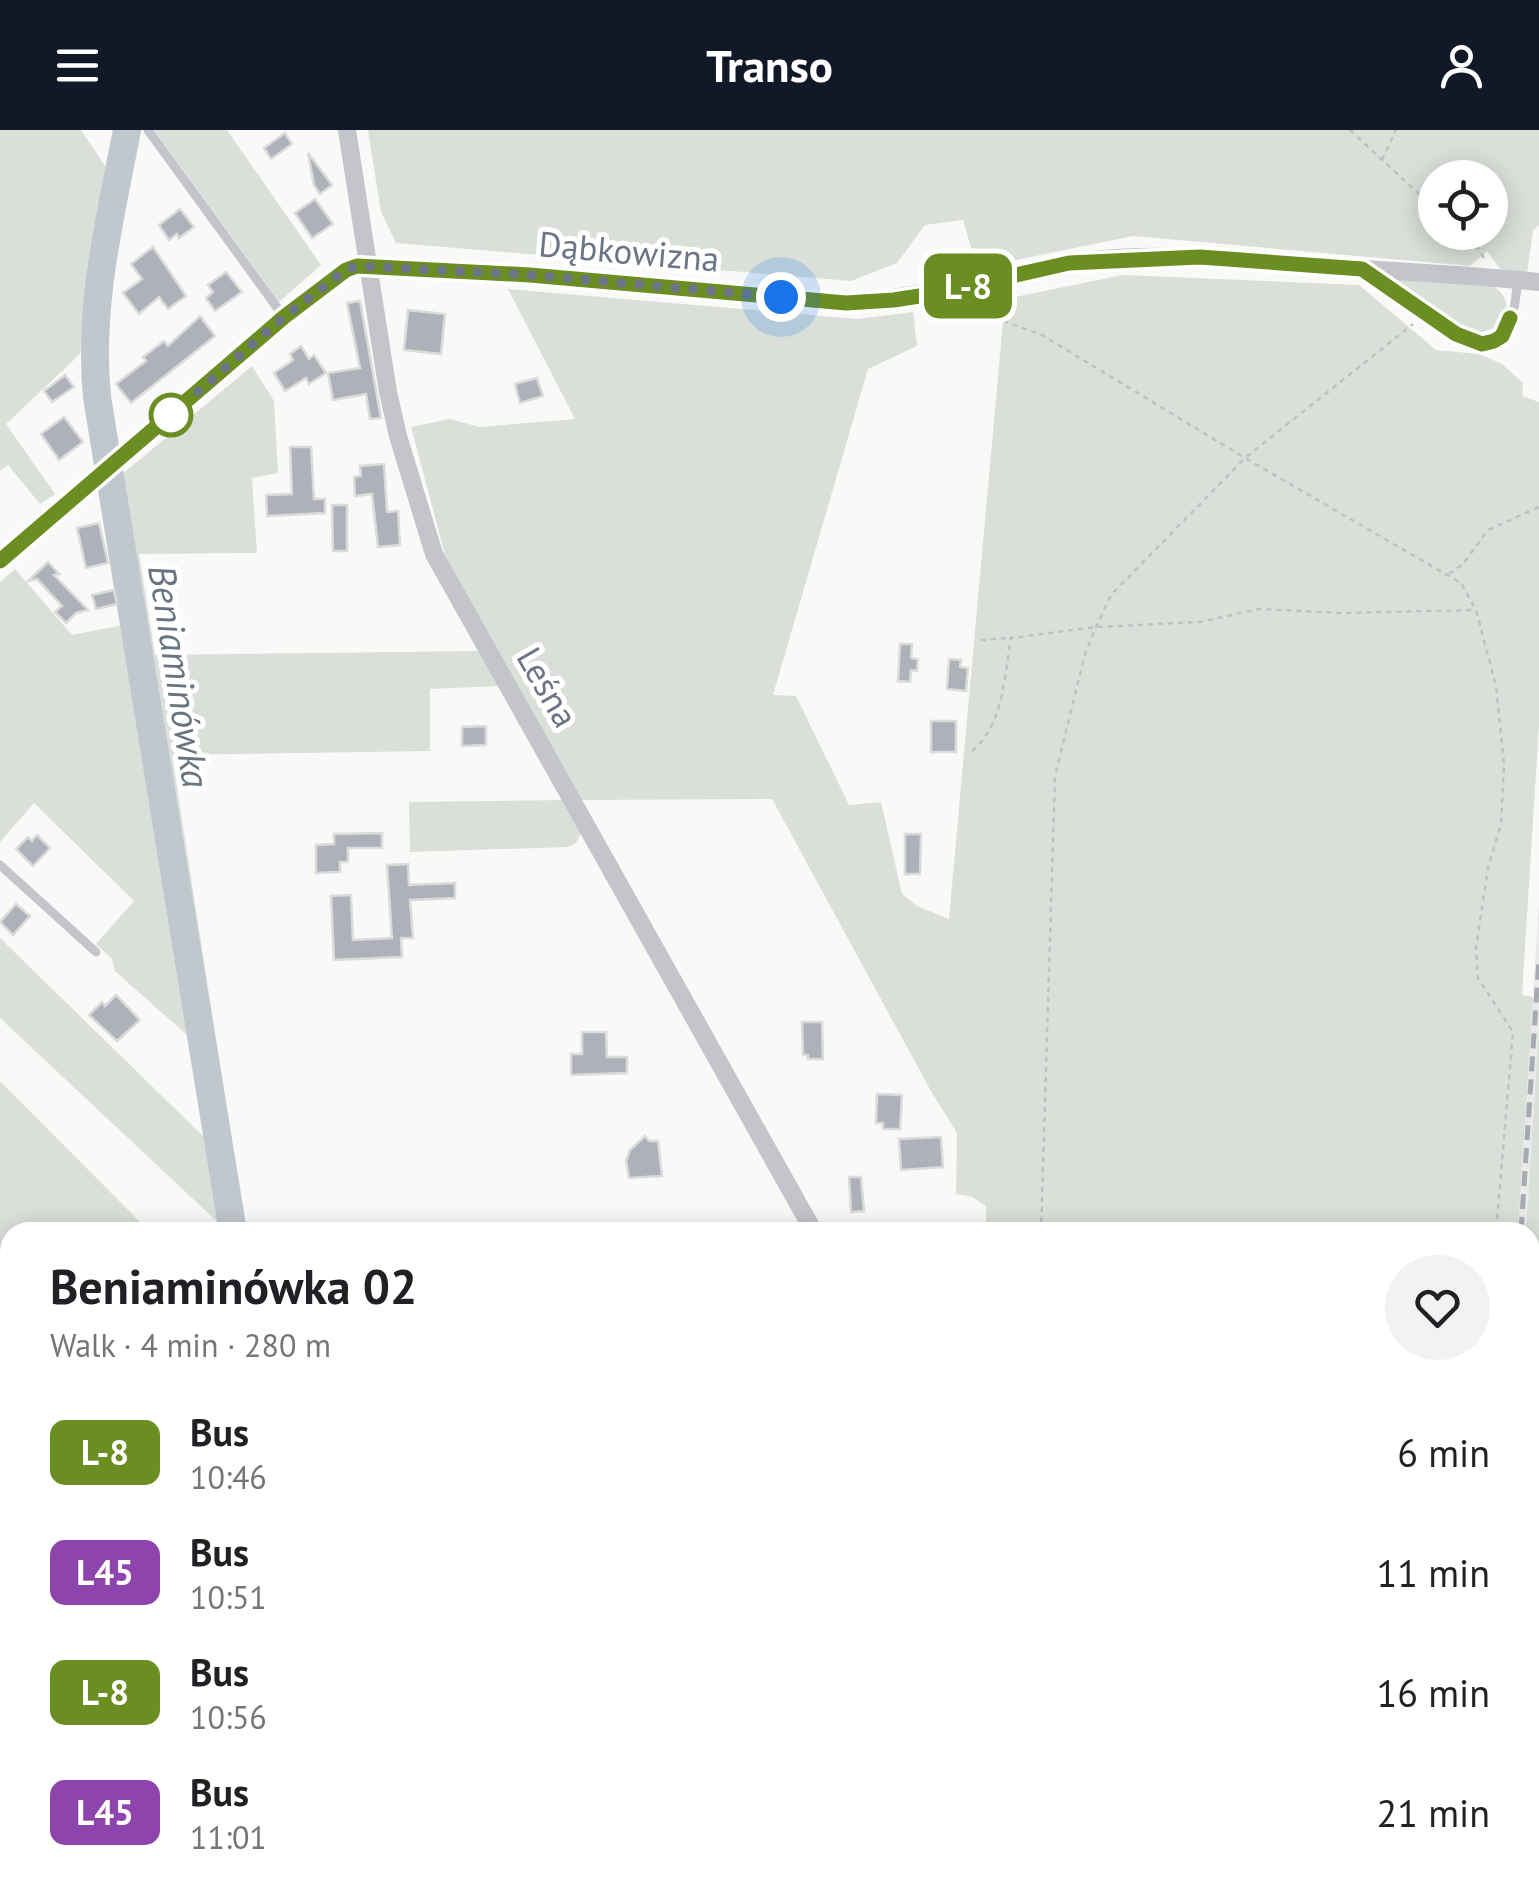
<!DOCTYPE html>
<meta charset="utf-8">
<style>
body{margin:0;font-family:"PT Sans",sans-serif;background:#f2f2f2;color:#202124;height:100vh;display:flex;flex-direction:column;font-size:38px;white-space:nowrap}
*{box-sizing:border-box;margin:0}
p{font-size:32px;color:#757577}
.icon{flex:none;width:55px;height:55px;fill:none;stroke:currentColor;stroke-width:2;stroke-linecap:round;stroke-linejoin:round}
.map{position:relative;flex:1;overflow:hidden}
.panel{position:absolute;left:0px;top:1092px;width:1540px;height:672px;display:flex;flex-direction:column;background:#fff;border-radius:30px 30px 0 0;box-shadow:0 5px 25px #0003}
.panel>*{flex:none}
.badge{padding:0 20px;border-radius:15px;font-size:35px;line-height:65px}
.controls{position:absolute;left:1418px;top:30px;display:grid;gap:20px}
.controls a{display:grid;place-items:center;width:90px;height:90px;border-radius:50%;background:#fff;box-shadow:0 5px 25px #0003;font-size:50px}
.you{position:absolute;width:50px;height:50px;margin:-25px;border:8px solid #fff;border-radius:50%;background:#1a73e8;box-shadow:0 0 0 15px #1a73e833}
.map>.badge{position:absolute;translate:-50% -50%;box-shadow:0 0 0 5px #fff}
.round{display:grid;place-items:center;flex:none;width:105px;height:105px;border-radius:52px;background:#f2f2f2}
.head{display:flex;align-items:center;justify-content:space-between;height:170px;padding:0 50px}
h1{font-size:48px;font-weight:700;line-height:75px}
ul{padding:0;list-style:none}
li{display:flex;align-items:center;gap:30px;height:120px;padding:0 50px}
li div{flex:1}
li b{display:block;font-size:38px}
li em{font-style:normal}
li .badge{min-width:110px;font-weight:700;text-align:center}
header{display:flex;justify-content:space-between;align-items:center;height:130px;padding:0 50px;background:#111827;color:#fff;font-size:45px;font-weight:700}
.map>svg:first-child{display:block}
</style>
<header><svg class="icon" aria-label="menu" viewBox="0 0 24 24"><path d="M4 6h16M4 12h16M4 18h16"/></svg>Transo<svg class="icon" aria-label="person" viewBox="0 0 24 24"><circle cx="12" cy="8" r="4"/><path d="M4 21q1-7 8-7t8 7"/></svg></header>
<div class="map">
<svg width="1539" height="1764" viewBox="0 0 1539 1764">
<rect width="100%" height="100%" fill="#f9f9f8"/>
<polygon fill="#eaeaeb" points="1539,771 1539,893 1526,1102 1518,1102"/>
<g fill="#dae0d9" fill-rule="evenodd">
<polygon points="0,0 81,0 107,39 80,224 6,294 55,364 40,374 8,335 0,341"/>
<polygon points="154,0 227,0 321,135 279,172"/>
<path d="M368,0H1539V95L1533,100L1527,144L1500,139L1487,121L1470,136L1133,106L977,138L963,90L925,95L897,133L851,151L396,113L381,82ZM1435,48H1490V102H1435Z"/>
<polygon points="1123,145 1359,155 1436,220 1479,224 1502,234 1523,253 1522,266 1539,272 1539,596 1522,865 1533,867 1518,1102 986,1102 986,1076 972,1067 956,1064 957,1003 932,963 772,669 582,670 523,569 445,425 411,297 450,289 479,297 575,289 508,159 858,189 913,182 917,216 868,239 773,565 796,566 849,675 881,672 902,764 917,776 949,789 1005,169"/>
<path d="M1383,146L1488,154C1521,167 1506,204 1472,203Z"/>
<polygon points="252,236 274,271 278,343 252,348 257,423 139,424 155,525 478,521 498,556 430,559 430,621 172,625 246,1102 215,1102 224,1098 0,888 0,808 205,1008 188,906 115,841 112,829 96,814 134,771 34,673 0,712 0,452 15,439 72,505 123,495 102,361"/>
<polygon points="565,670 581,703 576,713 568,717 410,722 409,672"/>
<polygon points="1539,893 1539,1764 1481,1764 1482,1755 1530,1755 1530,1102 1526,1102"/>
<polygon points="0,951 150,1102 10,1102 10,1755 490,1755 490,1764 0,1764 0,1682 8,1671 0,1662"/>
<polygon points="929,1755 1059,1755 1059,1764 930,1764"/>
<rect x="1071" y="1755" width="403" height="9"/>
</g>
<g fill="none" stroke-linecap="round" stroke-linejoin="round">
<g stroke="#c0c7cd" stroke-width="5">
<polyline points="0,1171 10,1168"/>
<polyline points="0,1692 10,1678"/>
</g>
<g stroke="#c0c7cd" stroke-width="28">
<path d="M127,0C110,89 88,176 97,267L233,1102"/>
<polyline points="342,1755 343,1764"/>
</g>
</g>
<g fill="#aeb1b9" stroke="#dbdbda" stroke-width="2.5">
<polygon points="285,3 292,14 271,29 264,18"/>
<polygon points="308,23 332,55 320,64 314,55"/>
<polygon points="315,69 333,94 312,108 295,83"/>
<polygon points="180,79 194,97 179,108 177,104 169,110 159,95"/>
<polygon points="153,117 186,166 168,179 159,167 139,184 123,163 142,149 131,134"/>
<polygon points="226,142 242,162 215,181 206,168 213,162 208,155"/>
<polygon points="360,171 381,288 370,289 366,264 333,270 328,243 360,238 347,173"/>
<polygon points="408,180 445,184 441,224 404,220"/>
<polygon points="200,186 215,206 131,273 116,254 146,231 143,227 164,211 168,216"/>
<polygon points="301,216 309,229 314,225 326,243 309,254 306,248 285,261 274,243 293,230 290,224"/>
<polygon points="65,245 74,257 52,272 44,261"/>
<polygon points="537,248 543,266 520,273 515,254"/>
<polygon points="64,287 83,312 59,330 41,304"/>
<polygon points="290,317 311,317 314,369 325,369 325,383 267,386 266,365 292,364"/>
<polygon points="384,334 387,382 398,381 400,415 378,417 372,364 355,366 354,347 361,346 360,336"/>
<polygon points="332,375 347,375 347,421 333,421"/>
<polygon points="99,393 108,433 86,438 77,398"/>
<polygon points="48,432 59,444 54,445 88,480 76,483 66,493 55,482 62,476 37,449 28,451"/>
<polygon points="114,460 117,474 96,479 92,465"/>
<polygon points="900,514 912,514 911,528 918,529 917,541 911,540 910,552 898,551"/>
<polygon points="949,529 961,530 960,537 968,538 966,561 947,559"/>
<rect x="931" y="591" width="25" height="31"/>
<polygon points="486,596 486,615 462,616 462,597"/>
<polygon points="382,703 382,718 348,718 348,732 340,732 340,742 316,743 316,715 334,714 334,704"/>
<polygon points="905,704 921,704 920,744 905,744"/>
<polygon points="37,705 50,718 33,736 16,719 28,707 32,711"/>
<polygon points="408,734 409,755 455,753 455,768 410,770 413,808 401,808 402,827 334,830 331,766 351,765 353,810 392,808 387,735"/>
<polygon points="16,774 30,786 13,805 0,792"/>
<polygon points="116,865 140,890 117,911 89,885 102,872 105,876"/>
<polygon points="802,892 822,892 823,929 808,929 808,925 803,925"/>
<polygon points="582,902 606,902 607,927 627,927 627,943 571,945 571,924 582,924"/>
<polygon points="877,964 902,965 900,999 883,999 883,993 876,993"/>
<polygon points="645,1006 649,1011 658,1011 662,1046 629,1048 626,1031 630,1020"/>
<polygon points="941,1007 943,1037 901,1040 899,1009"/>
<polygon points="849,1047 861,1047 864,1081 851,1082"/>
</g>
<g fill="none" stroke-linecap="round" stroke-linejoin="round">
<g stroke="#bfc0c3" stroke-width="2.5" stroke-dasharray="5 5" stroke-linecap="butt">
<polyline points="1350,0 1435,79"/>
<polyline points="1382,30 1396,0"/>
<polyline points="1461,102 1481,121 1484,130"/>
<polyline points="956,174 1042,205 1245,328 1461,453 1476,480 1496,556 1504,634 1501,694 1488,738 1476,818 1478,848 1513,902 1496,1102"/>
<polyline points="1449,444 1463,434 1488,400 1539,377"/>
<polyline points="981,510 1010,508"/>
<path d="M972,621C1004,594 1004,547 1011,508L1096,497L1200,492L1259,479L1343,483L1474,480"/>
<polyline points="1041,1102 1055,646 1085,524 1096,497 1111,465 1245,328 1413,194"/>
<polyline points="1530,1348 1539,1201"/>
<polyline points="1456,1764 1456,1755"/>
<polyline points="1504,1764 1505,1755"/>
</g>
<g stroke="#c3c5ca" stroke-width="9">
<polyline points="148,0 284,187"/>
<path d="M1369,143C1393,160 1471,227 1498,209C1515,197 1515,169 1518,150"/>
<polyline points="0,735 96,822"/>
</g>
<g stroke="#c3c5ca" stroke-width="18">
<polyline points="347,0 388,262 398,306 434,424 814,1102"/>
<path d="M0,431L284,187L346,140L357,136L530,145L846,173C938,168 1024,134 1115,128C1188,124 1262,131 1335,137C1403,142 1471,145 1539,152"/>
<polyline points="1064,1755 1064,1764"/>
<polyline points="798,1764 800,1755"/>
</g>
<g stroke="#a7aab0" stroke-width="5" stroke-dasharray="15 8" stroke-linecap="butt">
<polyline points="1521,1102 1539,828"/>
<polyline points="1478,1764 1478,1755"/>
</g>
</g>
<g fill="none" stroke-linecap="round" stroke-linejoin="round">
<defs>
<polyline id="line" points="0,431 284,187 346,140 357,136 530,145 846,173 894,170 932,164 1069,133 1200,127 1362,139 1456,204 1482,214 1494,211 1502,206 1510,188"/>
</defs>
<use href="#line" stroke="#fff" stroke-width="22"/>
<use href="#line" stroke="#6b8e23" stroke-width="15"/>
<polyline stroke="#6c7485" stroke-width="10" stroke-dasharray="0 18" points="171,285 284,187 346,140 357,136 530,145 781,167"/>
</g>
<circle fill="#fff" stroke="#6b8e23" stroke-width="5" cx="171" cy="285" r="20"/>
<g text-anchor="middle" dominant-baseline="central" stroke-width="10" stroke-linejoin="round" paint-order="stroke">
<g font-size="35" fill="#6c7485" stroke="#fff">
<text transform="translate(629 121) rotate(5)">Dąbkowizna</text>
<text transform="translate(548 557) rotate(60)">Leśna</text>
</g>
<g font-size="38" font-style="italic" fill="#68747f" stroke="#fff">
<text transform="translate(180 546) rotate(81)">Beniaminówka</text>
</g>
</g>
</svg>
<div class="controls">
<a><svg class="icon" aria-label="locate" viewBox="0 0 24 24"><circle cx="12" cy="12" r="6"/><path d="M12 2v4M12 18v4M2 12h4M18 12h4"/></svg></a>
</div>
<div class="you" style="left:781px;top:167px"></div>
<b class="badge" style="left:968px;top:156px;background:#6b8e23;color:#fff">L-8</b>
<section class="panel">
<div class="head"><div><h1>Beniaminówka 02</h1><p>Walk · 4 min · 280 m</p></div><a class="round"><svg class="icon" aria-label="heart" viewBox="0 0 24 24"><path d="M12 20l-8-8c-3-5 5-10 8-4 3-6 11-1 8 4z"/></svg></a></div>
<ul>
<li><span class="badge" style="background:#6b8e23;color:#fff">L-8</span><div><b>Bus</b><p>10:46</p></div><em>6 min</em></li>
<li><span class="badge" style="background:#8e44ad;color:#fff">L45</span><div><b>Bus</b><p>10:51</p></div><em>11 min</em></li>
<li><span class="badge" style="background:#6b8e23;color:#fff">L-8</span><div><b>Bus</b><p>10:56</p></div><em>16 min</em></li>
<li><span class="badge" style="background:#8e44ad;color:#fff">L45</span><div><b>Bus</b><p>11:01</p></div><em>21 min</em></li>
</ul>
</section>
</div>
